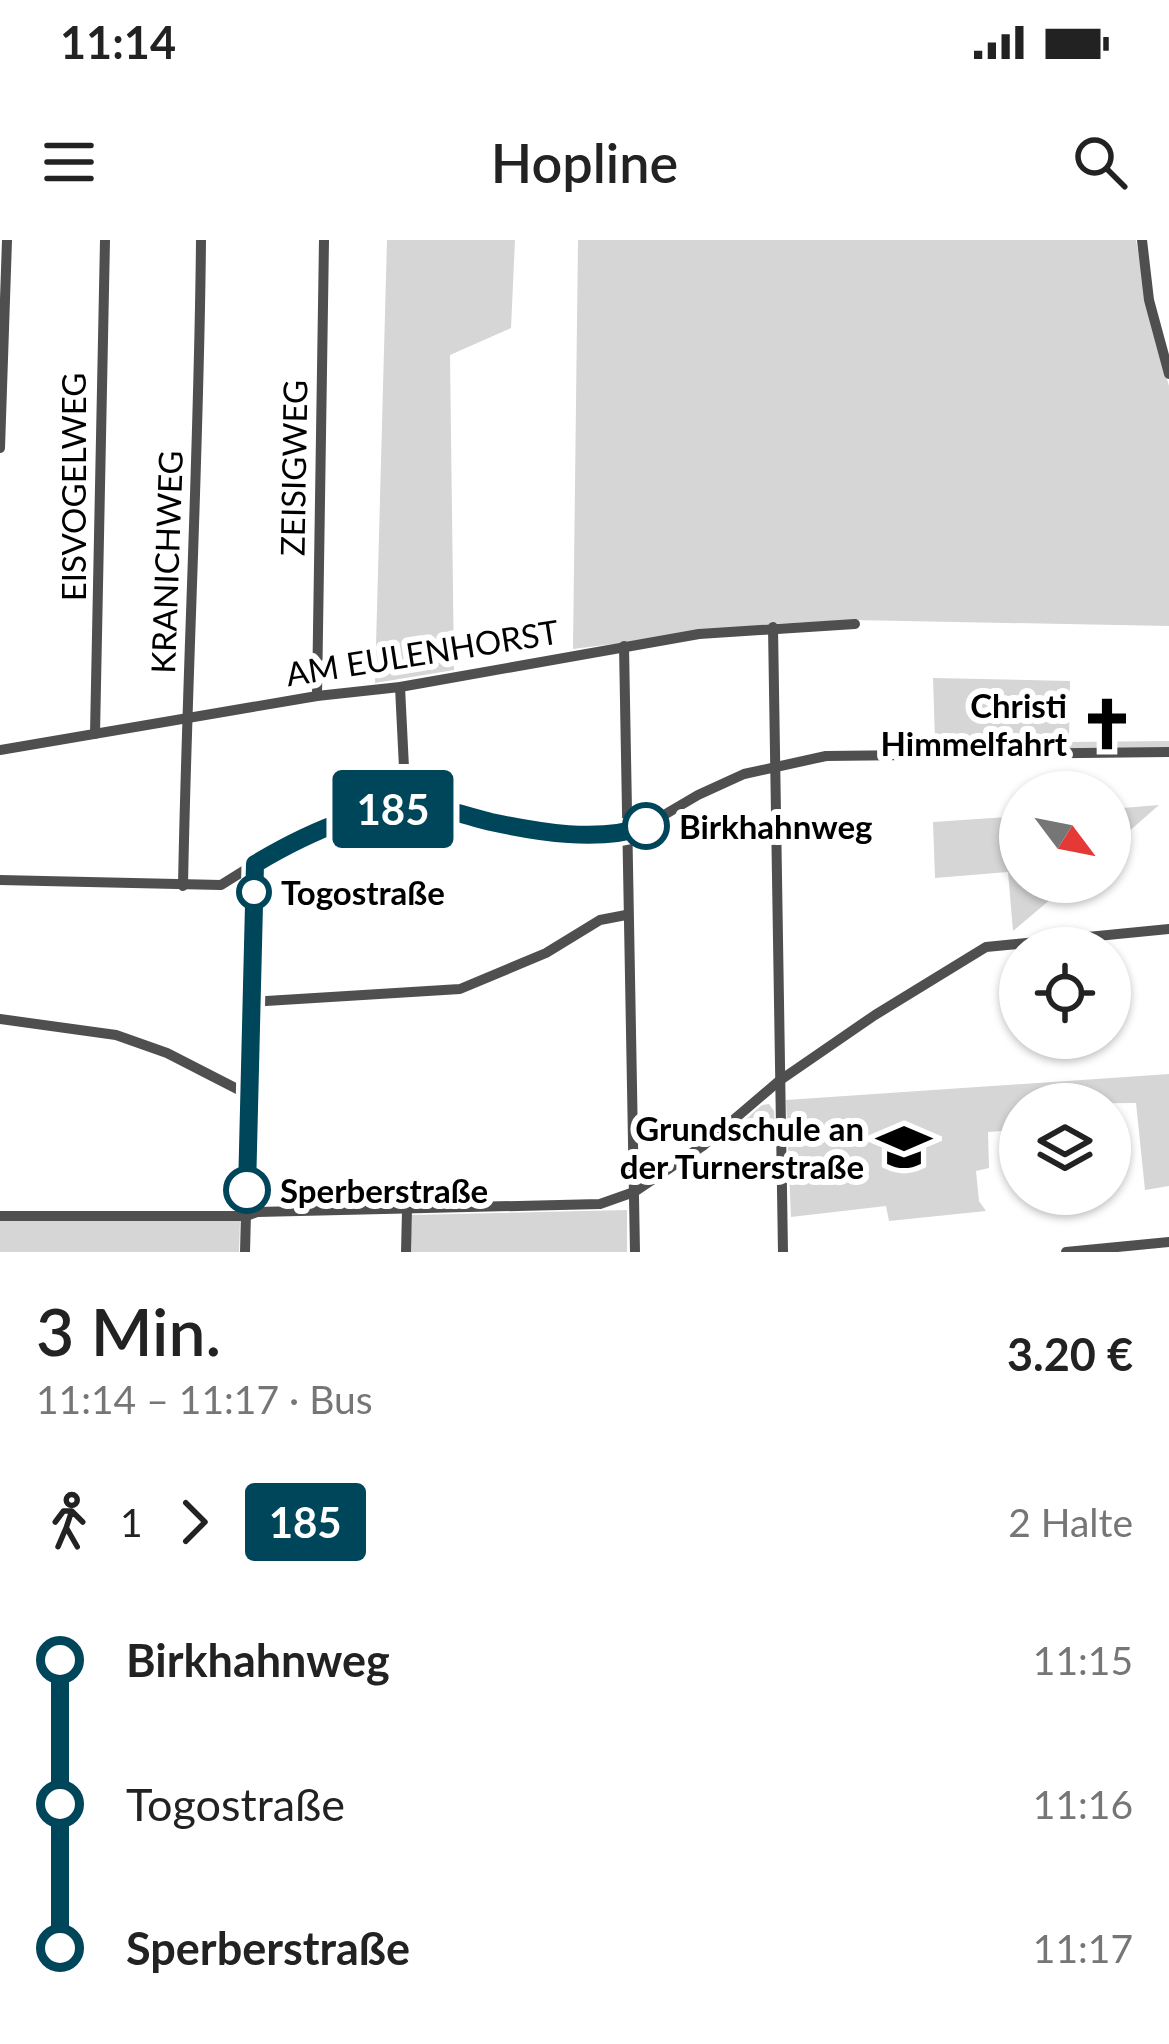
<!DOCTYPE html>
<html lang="de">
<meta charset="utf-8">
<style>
body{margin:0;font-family:Lato,sans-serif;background:#f6f6f6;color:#222;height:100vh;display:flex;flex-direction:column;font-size:45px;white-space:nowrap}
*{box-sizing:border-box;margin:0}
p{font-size:39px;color:#767676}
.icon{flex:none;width:66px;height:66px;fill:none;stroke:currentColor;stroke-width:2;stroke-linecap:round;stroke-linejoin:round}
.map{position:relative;height:1012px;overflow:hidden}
.details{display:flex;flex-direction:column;background:#fff;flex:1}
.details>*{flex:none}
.badge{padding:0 24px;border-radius:9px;font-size:42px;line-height:78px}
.needle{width:78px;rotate:122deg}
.buttons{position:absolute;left:999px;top:531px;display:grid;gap:24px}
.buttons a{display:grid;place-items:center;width:132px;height:132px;border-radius:50%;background:#fff;box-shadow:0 3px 9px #0004;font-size:60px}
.map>.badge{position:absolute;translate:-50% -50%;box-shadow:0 0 0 6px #fff}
.legs{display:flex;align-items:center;gap:18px;height:132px;padding:0 36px;font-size:39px}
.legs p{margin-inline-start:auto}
.summary{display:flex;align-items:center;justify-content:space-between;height:204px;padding:0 36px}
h1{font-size:66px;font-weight:600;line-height:90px}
ul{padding:0 36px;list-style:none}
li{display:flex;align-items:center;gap:42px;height:144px;font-size:45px}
li i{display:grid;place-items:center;width:18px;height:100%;margin:0 15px;background:currentColor}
li i::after{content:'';width:30px;height:30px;margin:-15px;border:9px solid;border-radius:50%;background:#fff}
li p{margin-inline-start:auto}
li:first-child i{background:linear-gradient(#0000 50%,currentColor 0)}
li:last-child i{background:linear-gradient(currentColor 50%,#0000 0)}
.status{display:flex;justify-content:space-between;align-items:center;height:84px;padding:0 60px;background:#fff;direction:ltr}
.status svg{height:33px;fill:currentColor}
header{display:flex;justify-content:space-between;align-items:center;height:156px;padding:0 36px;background:#fff;font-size:54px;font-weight:600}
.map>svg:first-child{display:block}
</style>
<div class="status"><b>11:14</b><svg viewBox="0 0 49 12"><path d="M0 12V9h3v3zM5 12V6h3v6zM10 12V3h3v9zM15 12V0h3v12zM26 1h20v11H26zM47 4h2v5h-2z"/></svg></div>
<header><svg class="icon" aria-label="menu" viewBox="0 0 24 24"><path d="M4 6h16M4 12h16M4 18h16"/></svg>Hopline<svg class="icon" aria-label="search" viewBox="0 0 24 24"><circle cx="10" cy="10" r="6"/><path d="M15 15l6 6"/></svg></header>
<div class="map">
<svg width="1169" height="1012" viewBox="0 0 1169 1012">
<rect width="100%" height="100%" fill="#fff"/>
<g fill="#d6d6d6">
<polygon points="387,0 515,0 511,88 450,115 454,430 375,443"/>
<polygon points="578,0 1136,0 1152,89 1169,146 1169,386 853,380 771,384 573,409"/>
<polygon points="933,438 1070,441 1069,501 935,501"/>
<polygon points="1169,501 1169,512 935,514 940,507 951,503"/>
<polygon points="1159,565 1110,608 1110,569"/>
<polygon points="1020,576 1020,642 1071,642 1013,691 1008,632 935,638 933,582"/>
<polygon points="1169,834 1169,946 1145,950 1136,863 1020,864 1019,890 988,892 989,928 976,931 979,961 986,971 889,981 886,966 791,977 786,860"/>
<polygon points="769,864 774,871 776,903 718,904 762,865"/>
<polygon points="627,970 627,1012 410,1012 412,975"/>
<polygon points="0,980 240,981 239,1012 0,1012"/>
</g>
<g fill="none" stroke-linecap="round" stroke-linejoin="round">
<g stroke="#4f4f4f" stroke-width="10">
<polyline points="1142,0 1149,60 1169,134"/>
<polyline points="0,208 7,0"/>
<polyline points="773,387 783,1012"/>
<polyline points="624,406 635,1012"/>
<polyline points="400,447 406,568"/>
<polyline points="317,456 324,0"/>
<polyline points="95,494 105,0"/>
<polyline points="0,510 317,456 400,447 699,394 855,384"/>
<polyline points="0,640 221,645 269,615 318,592 383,571 406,568 455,571 546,592 627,591 647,585 698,555 744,534 826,516 1169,512"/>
<path d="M183,646C187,431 199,216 201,0"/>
<polyline points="251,762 460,749 546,713 600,680 626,675"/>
<polyline points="0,779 116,795 167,813 247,854"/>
<polyline points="0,976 246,976 257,972 600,964 634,952 704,905 779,841 875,775 986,707 1169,689"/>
<polyline points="245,1012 255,624"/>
<polyline points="406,1012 407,970"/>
<polyline points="1066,1012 1169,1002"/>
</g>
</g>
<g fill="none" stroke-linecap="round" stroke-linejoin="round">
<defs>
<path id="line-1" d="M247,950L255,624C305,594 368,564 428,567C450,569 470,577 491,582C538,592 599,603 646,586"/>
</defs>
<use href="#line-1" stroke="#fff" stroke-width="27"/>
<use href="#line-1" stroke="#00465a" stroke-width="18"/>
</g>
<defs>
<symbol id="church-bare" viewBox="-9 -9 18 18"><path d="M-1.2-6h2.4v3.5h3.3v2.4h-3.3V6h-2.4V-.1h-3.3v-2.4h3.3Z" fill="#000" stroke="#fff" stroke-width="2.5" paint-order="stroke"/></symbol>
<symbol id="school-bare" viewBox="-9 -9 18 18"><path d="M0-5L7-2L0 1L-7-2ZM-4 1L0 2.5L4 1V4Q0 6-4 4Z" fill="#000" stroke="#fff" stroke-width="2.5" paint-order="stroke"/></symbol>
</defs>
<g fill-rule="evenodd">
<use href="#church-bare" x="1069" y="446" width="76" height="76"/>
<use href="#school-bare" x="866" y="869" width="76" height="76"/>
</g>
<g fill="#fff" stroke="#00465a" stroke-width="6">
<circle cx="646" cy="586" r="21"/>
<circle cx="254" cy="652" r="15"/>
<circle cx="247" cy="950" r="21"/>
</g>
<g text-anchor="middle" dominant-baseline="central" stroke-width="12" stroke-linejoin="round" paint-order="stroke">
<g font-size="33" fill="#000" stroke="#fff">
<text transform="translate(293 228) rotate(-89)">ZEISIGWEG</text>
<text transform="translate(73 247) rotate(-90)">EISVOGELWEG</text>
<text transform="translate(166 322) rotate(-88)">KRANICHWEG</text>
<text transform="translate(422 412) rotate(-9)">AM EULENHORST</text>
</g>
<g font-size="33" font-weight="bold" fill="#000" stroke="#fff" text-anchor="end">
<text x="1067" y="465">Christi<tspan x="1067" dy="38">Himmelfahrt</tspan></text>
<text x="864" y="888">Grundschule an<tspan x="864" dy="38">der Turnerstraße</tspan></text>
</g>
<g font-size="33" font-weight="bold" fill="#000" stroke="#fff" text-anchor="start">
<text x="679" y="586">Birkhahnweg</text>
<text x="281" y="652">Togostraße</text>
<text x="280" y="950">Sperberstraße</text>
</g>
</g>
</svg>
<div class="buttons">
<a><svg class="needle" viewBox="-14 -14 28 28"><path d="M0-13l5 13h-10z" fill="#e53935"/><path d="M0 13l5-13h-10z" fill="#767676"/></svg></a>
<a><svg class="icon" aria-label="locate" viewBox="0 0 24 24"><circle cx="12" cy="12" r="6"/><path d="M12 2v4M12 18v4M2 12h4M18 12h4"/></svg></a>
<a><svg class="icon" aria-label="layers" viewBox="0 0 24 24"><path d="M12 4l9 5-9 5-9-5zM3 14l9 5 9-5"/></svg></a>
</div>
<b class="badge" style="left:393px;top:569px;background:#00465a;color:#fff">185</b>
</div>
<section class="details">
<div class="summary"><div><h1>3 Min.</h1><p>11:14 – 11:17 · Bus</p></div><b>3.20 €</b></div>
<div class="legs"><svg class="icon" aria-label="walk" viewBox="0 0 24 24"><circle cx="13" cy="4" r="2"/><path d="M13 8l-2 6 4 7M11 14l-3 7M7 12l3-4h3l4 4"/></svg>1<svg class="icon" aria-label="forward" viewBox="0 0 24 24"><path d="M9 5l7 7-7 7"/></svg><b class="badge" style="background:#00465a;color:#fff">185</b><p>2 Halte</p></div>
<ul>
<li><i style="color:#00465a"></i><b>Birkhahnweg</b><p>11:15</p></li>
<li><i style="color:#00465a"></i><span>Togostraße</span><p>11:16</p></li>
<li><i style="color:#00465a"></i><b>Sperberstraße</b><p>11:17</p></li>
</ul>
</section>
